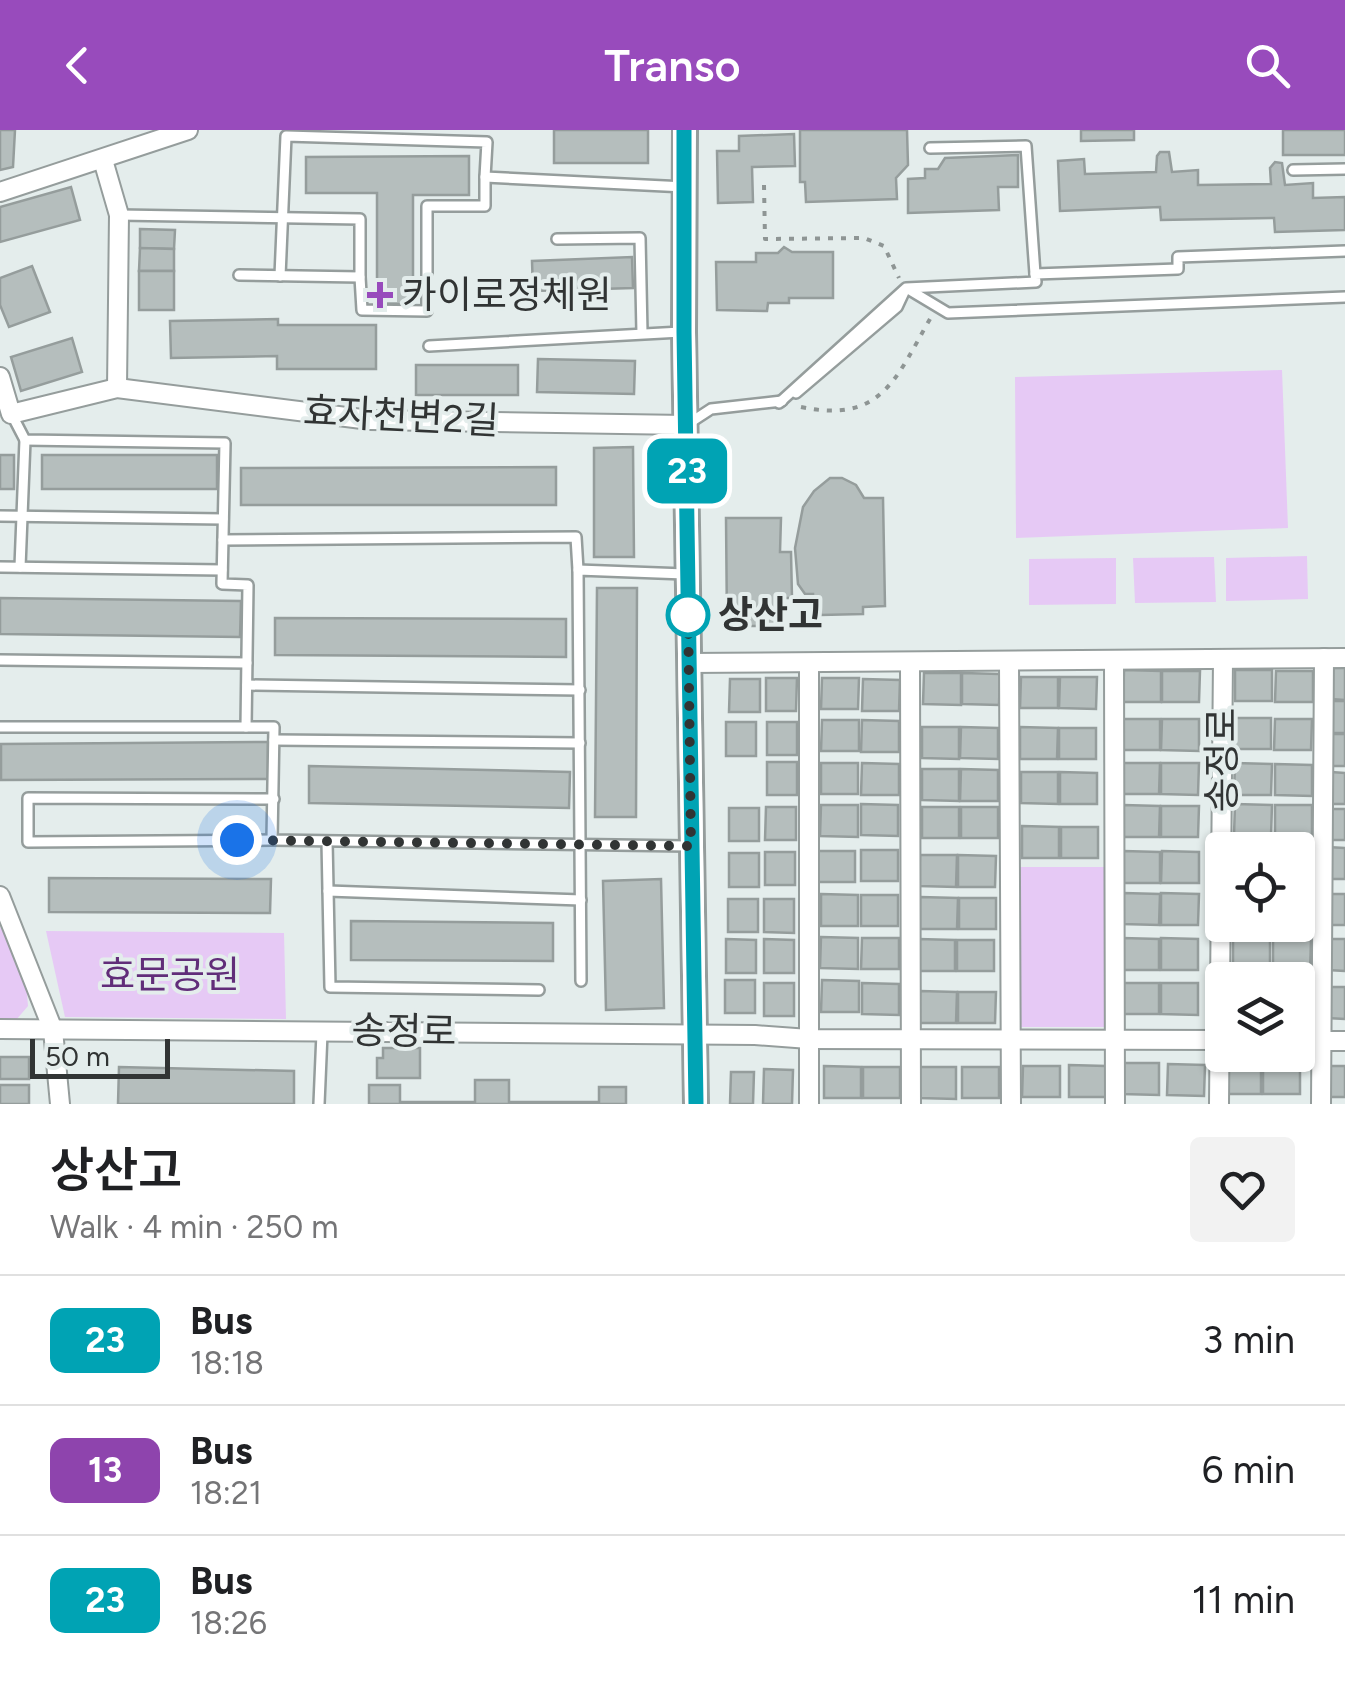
<!DOCTYPE html>
<meta charset="utf-8">
<style>
body{margin:0;font-family:Figtree,"Noto Sans KR",sans-serif;background:#f2f2f2;color:#202124;height:100vh;display:flex;flex-direction:column;font-size:38px;white-space:nowrap}
*{box-sizing:border-box;margin:0}
p{font-size:32px;color:#757577}
.icon{flex:none;width:55px;height:55px;fill:none;stroke:currentColor;stroke-width:2;stroke-linecap:round;stroke-linejoin:round}
.map{position:relative;height:974px;overflow:hidden}
.side{display:flex;flex-direction:column;background:#fff;flex:1}
.side>*{flex:none}
.badge{padding:0 20px;border-radius:15px;font-size:35px;line-height:65px}
.controls{position:absolute;left:1205px;top:702px;display:grid;gap:20px}
.controls a{display:grid;place-items:center;width:110px;height:110px;border-radius:10px;background:#fff;box-shadow:0 2px 8px #0004;font-size:50px}
.scale{position:absolute;left:30px;bottom:25px;width:140px;box-sizing:border-box;padding-left:10px;border:5px solid #313434;border-top:0;font-size:28px;line-height:35px;white-space:nowrap;color:#313434;-webkit-text-stroke:8px #e4edec;paint-order:stroke}
.you{position:absolute;width:50px;height:50px;margin:-25px;border:8px solid #fff;border-radius:50%;background:#1a73e8;box-shadow:0 0 0 15px #1a73e833}
.map>.badge{position:absolute;translate:-50% -50%;box-shadow:0 0 0 5px #fff}
.round{display:grid;place-items:center;flex:none;width:105px;height:105px;border-radius:10px;background:#f2f2f2}
.headline{display:flex;align-items:center;justify-content:space-between;height:170px;padding:0 50px}
h1{font-size:48px;font-weight:600;line-height:75px}
ul{padding:0;list-style:none}
li{display:flex;align-items:center;gap:30px;height:130px;padding:0 50px;border-top:2px solid #e0e0e0}
li div{flex:1}
li b{display:block;font-size:38px}
li em{font-style:normal}
li .badge{min-width:110px;font-weight:700;text-align:center}
header{display:flex;justify-content:space-between;align-items:center;height:130px;padding:0 50px;background:#984bbc;color:#fff;font-size:45px;font-weight:600}
.map>svg:first-child{display:block}
</style>
<header><svg class="icon" aria-label="back" viewBox="0 0 24 24"><path d="M15 5l-7 7 7 7"/></svg>Transo<svg class="icon" aria-label="search" viewBox="0 0 24 24"><circle cx="10" cy="10" r="6"/><path d="M15 15l6 6"/></svg></header>
<div class="map">
<svg width="1345" height="974" viewBox="0 0 1345 974">
<rect width="100%" height="100%" fill="#e4edec"/>
<g fill="#e6c9f5">
<polygon points="1282,240 1288,398 1016,408 1015,247"/>
<polygon points="1307,426 1308,469 1226,471 1226,428"/>
<polygon points="1214,427 1216,472 1135,473 1133,428"/>
<polygon points="1116,428 1116,474 1029,475 1029,429"/>
<rect x="1020" y="737" width="88" height="160"/>
<polygon points="0,797 25,840 28,876 16,890 0,890"/>
<polygon points="46,801 284,803 286,889 65,887"/>
</g>
<g fill="#b5bebd" stroke="#959d9c" stroke-width="2.5">
<polygon points="0,0 15,0 13,37 0,40"/>
<rect x="554" y="0" width="94" height="33"/>
<polygon points="800,0 907,0 908,35 896,48 897,69 806,72 805,52 800,52"/>
<polygon points="1081,0 1134,0 1134,10 1081,11"/>
<rect x="1283" y="0" width="62" height="25"/>
<polygon points="794,4 795,36 752,37 753,72 718,73 717,21 739,21 739,6"/>
<polygon points="1160,22 1169,22 1172,42 1198,40 1198,55 1271,54 1270,38 1275,32 1282,33 1285,55 1313,53 1313,68 1345,67 1345,100 1275,102 1274,88 1161,90 1160,77 1060,81 1058,31 1084,29 1085,44 1156,42 1157,26"/>
<polygon points="1018,25 1018,57 998,57 999,80 908,83 908,49 925,48 925,39 938,39 945,28"/>
<polygon points="469,26 469,65 413,65 413,174 377,174 377,63 306,63 306,27"/>
<polygon points="71,57 80,90 0,112 0,77"/>
<polygon points="140,99 175,100 174,119 140,118"/>
<polygon points="784,117 792,122 833,122 833,168 789,168 789,173 768,173 767,181 717,180 716,132 756,132 756,123 778,123"/>
<polygon points="140,118 174,119 174,141 139,141"/>
<polygon points="632,127 633,158 533,161 532,131"/>
<polygon points="32,136 50,182 9,197 0,175 0,148"/>
<rect x="139" y="141" width="35" height="39"/>
<polygon points="278,189 278,195 376,195 376,239 277,239 277,226 171,228 170,191"/>
<polygon points="72,208 82,242 21,261 11,227"/>
<polygon points="538,229 635,231 634,264 537,262"/>
<rect x="416" y="235" width="102" height="30"/>
<polygon points="633,317 634,427 594,427 594,318"/>
<rect x="0" y="325" width="14" height="34"/>
<rect x="42" y="325" width="175" height="34"/>
<polygon points="556,337 556,375 241,375 241,338"/>
<polygon points="830,348 842,348 856,355 864,368 883,368 885,476 863,477 863,484 821,485 820,475 813,475 813,464 805,464 798,454 795,418 803,377 814,361"/>
<polygon points="726,388 781,388 780,422 791,422 792,468 778,468 779,496 727,496"/>
<polygon points="597,458 637,458 636,687 595,687"/>
<polygon points="0,468 241,471 240,507 0,504"/>
<polygon points="275,488 566,489 566,527 275,525"/>
<polygon points="1332,538 1345,538 1345,570 1331,569"/>
<polygon points="1124,540 1161,541 1161,572 1123,572"/>
<rect x="1235" y="540" width="37" height="31"/>
<polygon points="1162,541 1200,541 1199,572 1162,572"/>
<polygon points="1276,541 1313,541 1313,572 1275,572"/>
<polygon points="924,543 961,543 961,575 923,574"/>
<polygon points="962,543 1000,544 999,575 962,574"/>
<polygon points="1021,547 1058,547 1058,578 1020,578"/>
<polygon points="1060,547 1097,547 1096,579 1059,578"/>
<polygon points="766,548 797,548 796,581 766,581"/>
<polygon points="822,548 859,548 858,579 821,579"/>
<polygon points="730,549 760,549 760,582 729,582"/>
<polygon points="863,549 900,550 899,581 862,581"/>
<rect x="1331" y="571" width="14" height="32"/>
<rect x="1234" y="588" width="37" height="31"/>
<rect x="1123" y="589" width="37" height="31"/>
<polygon points="1162,589 1199,589 1199,621 1161,620"/>
<polygon points="1275,589 1312,589 1311,620 1274,620"/>
<polygon points="822,590 859,590 859,621 821,621"/>
<polygon points="862,590 899,591 899,622 861,622"/>
<rect x="726" y="592" width="30" height="34"/>
<rect x="767" y="592" width="30" height="33"/>
<polygon points="922,597 959,597 959,629 922,628"/>
<polygon points="961,597 998,598 998,629 960,628"/>
<polygon points="1020,597 1058,598 1057,629 1020,629"/>
<rect x="1059" y="598" width="37" height="31"/>
<rect x="1331" y="604" width="14" height="32"/>
<polygon points="268,612 268,649 1,650 1,614"/>
<rect x="767" y="632" width="30" height="33"/>
<rect x="821" y="633" width="37" height="31"/>
<polygon points="862,633 899,634 899,665 861,665"/>
<polygon points="1123,633 1160,633 1159,664 1122,664"/>
<polygon points="1161,633 1199,633 1198,665 1161,664"/>
<polygon points="1235,633 1272,634 1271,665 1234,665"/>
<polygon points="1275,634 1312,635 1312,666 1275,665"/>
<polygon points="309,636 570,642 569,678 309,673"/>
<polygon points="922,639 959,639 959,671 922,670"/>
<polygon points="961,639 998,640 998,671 960,671"/>
<polygon points="1021,642 1058,642 1058,674 1021,673"/>
<polygon points="1060,642 1097,643 1097,674 1060,674"/>
<polygon points="1331,642 1345,643 1345,674 1330,674"/>
<polygon points="861,674 898,675 898,706 861,705"/>
<polygon points="1235,674 1272,675 1271,706 1234,705"/>
<polygon points="821,675 858,675 858,707 820,706"/>
<polygon points="1123,675 1160,676 1159,707 1122,707"/>
<polygon points="1275,675 1312,675 1312,707 1275,706"/>
<polygon points="1161,676 1199,676 1198,707 1161,707"/>
<polygon points="766,677 796,677 796,710 765,710"/>
<rect x="922" y="677" width="37" height="31"/>
<rect x="961" y="677" width="37" height="31"/>
<rect x="729" y="678" width="30" height="33"/>
<rect x="1330" y="679" width="15" height="31"/>
<polygon points="1022,696 1059,697 1059,728 1022,728"/>
<rect x="1061" y="697" width="37" height="31"/>
<polygon points="1327,717 1345,718 1345,749 1327,749"/>
<polygon points="1275,718 1312,718 1311,749 1298,749 1298,720"/>
<rect x="861" y="720" width="37" height="31"/>
<rect x="818" y="721" width="37" height="31"/>
<polygon points="1123,721 1160,722 1160,753 1123,753"/>
<polygon points="1162,721 1199,722 1199,753 1161,753"/>
<rect x="765" y="722" width="30" height="33"/>
<rect x="729" y="723" width="30" height="34"/>
<polygon points="920,725 957,725 956,757 919,756"/>
<polygon points="958,725 996,726 995,757 958,757"/>
<polygon points="49,748 271,749 270,783 49,782"/>
<polygon points="661,749 664,878 606,880 603,751"/>
<polygon points="1123,763 1160,764 1159,795 1122,794"/>
<polygon points="1161,763 1199,764 1198,795 1161,795"/>
<polygon points="821,764 858,765 858,796 821,796"/>
<rect x="1329" y="764" width="16" height="31"/>
<rect x="861" y="765" width="37" height="31"/>
<polygon points="1298,765 1310,765 1310,796 1273,796 1298,795"/>
<polygon points="920,767 958,768 957,799 920,799"/>
<rect x="959" y="768" width="37" height="31"/>
<rect x="728" y="769" width="30" height="33"/>
<polygon points="764,769 794,769 794,803 764,802"/>
<polygon points="351,791 553,793 553,831 351,830"/>
<polygon points="821,807 858,808 858,839 820,838"/>
<polygon points="862,808 899,808 899,839 861,839"/>
<polygon points="1122,808 1159,809 1159,840 1122,840"/>
<polygon points="1161,808 1198,809 1198,840 1161,840"/>
<polygon points="726,809 756,810 756,843 726,843"/>
<polygon points="764,809 794,810 794,843 764,843"/>
<polygon points="918,809 955,810 955,841 918,841"/>
<polygon points="1233,809 1270,809 1270,841 1233,840"/>
<polygon points="1328,809 1345,809 1345,841 1328,840"/>
<rect x="957" y="810" width="37" height="31"/>
<polygon points="1273,810 1311,810 1310,842 1273,841"/>
<rect x="725" y="850" width="30" height="33"/>
<polygon points="822,850 859,851 859,882 821,882"/>
<rect x="764" y="853" width="30" height="33"/>
<polygon points="862,853 899,854 899,885 862,884"/>
<rect x="1122" y="853" width="37" height="31"/>
<polygon points="1161,853 1198,853 1198,885 1161,884"/>
<polygon points="1327,857 1345,857 1345,889 1327,888"/>
<polygon points="920,861 957,862 956,893 919,893"/>
<polygon points="958,862 996,862 995,893 958,893"/>
<polygon points="1298,863 1310,863 1310,895 1298,894"/>
<polygon points="383,918 420,918 420,948 377,948 377,928 383,928"/>
<rect x="0" y="927" width="29" height="22"/>
<polygon points="1224,932 1261,933 1261,964 1224,964"/>
<polygon points="1263,932 1300,933 1300,964 1263,964"/>
<polygon points="1122,933 1159,933 1159,965 1122,964"/>
<polygon points="1168,934 1205,935 1204,966 1167,965"/>
<polygon points="1069,935 1106,936 1106,967 1069,967"/>
<polygon points="824,936 861,937 861,968 824,968"/>
<polygon points="1023,936 1060,936 1060,967 1022,967"/>
<polygon points="1328,936 1345,936 1345,967 1327,967"/>
<polygon points="119,937 294,941 294,974 118,974"/>
<rect x="863" y="937" width="37" height="31"/>
<polygon points="919,937 956,937 956,969 919,968"/>
<rect x="962" y="937" width="37" height="31"/>
<polygon points="764,939 793,940 792,974 763,974"/>
<polygon points="731,942 754,942 753,974 730,974"/>
<polygon points="475,950 509,950 509,972 599,972 599,957 626,957 626,974 369,974 369,955 400,955 400,972 475,972"/>
<rect x="0" y="955" width="29" height="19"/>
</g>
<g fill="none" stroke-linecap="round" stroke-linejoin="round">
<defs>
<g id="service">
<polyline points="930,18 1026,16 1035,144"/>
<polyline points="1293,40 1345,39"/>
<polyline points="119,85 360,89 360,147 239,145"/>
<polyline points="557,109 640,108 642,203"/>
<polyline points="280,146 286,6 487,12 485,47 685,57"/>
<polyline points="360,147 362,180 427,181 427,76 485,76 485,47"/>
<polyline points="908,159 948,183 1345,167"/>
<polyline points="429,216 681,202"/>
<polyline points="796,263 897,177 904,162"/>
<polyline points="779,273 906,158 1036,152 1035,144 1178,139 1178,127 1345,121"/>
<polyline points="12,285 25,310 225,313 222,454 248,455 246,597 274,597 272,710 688,716"/>
<polyline points="688,294 711,279 782,271"/>
<polyline points="0,386 223,389"/>
<polyline points="223,410 576,407 578,440"/>
<polyline points="0,437 222,440"/>
<polyline points="20,437 25,310"/>
<polyline points="0,530 247,533"/>
<polyline points="247,555 580,560"/>
<polyline points="0,597 246,597"/>
<polyline points="274,610 580,613"/>
<polyline points="272,710 28,712 28,668 274,669"/>
<polyline points="327,711 330,857 539,860"/>
<polyline points="328,761 581,770"/>
<polyline points="581,851 578,440 685,444"/>
<polyline points="319,974 322,903"/>
</g>
<g id="minor">
<polyline points="103,30 119,85 117,258"/>
<polyline points="0,62 188,0"/>
<polyline points="0,247 11,284 117,258 370,290 686,295"/>
<polyline points="1114,531 1115,974"/>
<polyline points="910,532 911,974"/>
<polyline points="1009,532 1011,974"/>
<polyline points="688,533 1345,528"/>
<polyline points="0,766 53,900 60,974"/>
<polyline points="0,899 755,905 809,909 1222,910"/>
<polyline points="1298,911 1345,911"/>
<polyline points="809,974 809,533"/>
<polyline points="1219,974 1223,529"/>
<polyline points="1321,974 1324,528"/>
</g>
<polyline id="tertiary" points="685,0 684,202 696,974"/>
</defs>
<use href="#service" stroke="#959d9c" stroke-width="14"/>
<use href="#minor" stroke="#959d9c" stroke-width="22"/>
<use href="#tertiary" stroke="#959d9c" stroke-width="28"/>
<g stroke="#8e9594" stroke-width="4" stroke-dasharray="5 8" stroke-linecap="butt">
<polyline points="764,55 765,109 864,108 884,116 899,148"/>
<path d="M801,277C882,294 896,248 930,189"/>
</g>
<use href="#service" stroke="#fff" stroke-width="9"/>
<use href="#minor" stroke="#fff" stroke-width="18"/>
<use href="#tertiary" stroke="#fff" stroke-width="22"/>
</g>
<g fill="none" stroke-linecap="round" stroke-linejoin="round">
<defs>
<polyline id="line" points="684,0 684,202 696,974"/>
</defs>
<use href="#line" stroke="#fff" stroke-width="22"/>
<use href="#line" stroke="#00a3b4" stroke-width="15"/>
<polyline stroke="#313434" stroke-width="10" stroke-dasharray="0 18" points="237,710 691,716 688,474 688,485"/>
</g>
<path fill="#984bbc" stroke="#e4edec" stroke-width="4" d="M375 150h10v10h10v10h-10v10h-10v-10h-10v-10h10z"/>
<circle fill="#fff" stroke="#00a3b4" stroke-width="5" cx="688" cy="485" r="20"/>
<g text-anchor="middle" dominant-baseline="central" stroke-width="8" stroke-linejoin="round" paint-order="stroke">
<g font-size="38" fill="#313434" stroke="#e4edec" text-anchor="start">
<text x="402" y="165">카이로정체원</text>
</g>
<g font-size="38" fill="#313434" stroke="#e4edec">
<text transform="translate(401 286) rotate(3)">효자천변2길</text>
<text transform="translate(1222 630) rotate(-90)">송정로</text>
<text transform="translate(404 901) rotate(1)">송정로</text>
</g>
<g font-size="38" font-weight="bold" fill="#313434" stroke="#e4edec" text-anchor="start">
<text x="718" y="485">상산고</text>
</g>
<g font-size="38" fill="#612d79" stroke="#e4edec">
<text x="170" y="845">효문공원</text>
</g>
</g>
</svg>
<div class="controls">
<a><svg class="icon" aria-label="locate" viewBox="0 0 24 24"><circle cx="12" cy="12" r="6"/><path d="M12 2v4M12 18v4M2 12h4M18 12h4"/></svg></a>
<a><svg class="icon" aria-label="layers" viewBox="0 0 24 24"><path d="M12 4l9 5-9 5-9-5zM3 14l9 5 9-5"/></svg></a>
</div>
<div class="scale">50 m</div>
<div class="you" style="left:237px;top:710px"></div>
<b class="badge" style="left:687px;top:341px;background:#00a3b4;color:#fff">23</b>
</div>
<section class="side">
<div class="headline"><div><h1>상산고</h1><p>Walk · 4 min · 250 m</p></div><a class="round"><svg class="icon" aria-label="heart" viewBox="0 0 24 24"><path d="M12 20l-8-8c-3-5 5-10 8-4 3-6 11-1 8 4z"/></svg></a></div>
<ul>
<li><span class="badge" style="background:#00a3b4;color:#fff">23</span><div><b>Bus</b><p>18:18</p></div><em>3 min</em></li>
<li><span class="badge" style="background:#8e44ad;color:#fff">13</span><div><b>Bus</b><p>18:21</p></div><em>6 min</em></li>
<li><span class="badge" style="background:#00a3b4;color:#fff">23</span><div><b>Bus</b><p>18:26</p></div><em>11 min</em></li>
</ul>
</section>
